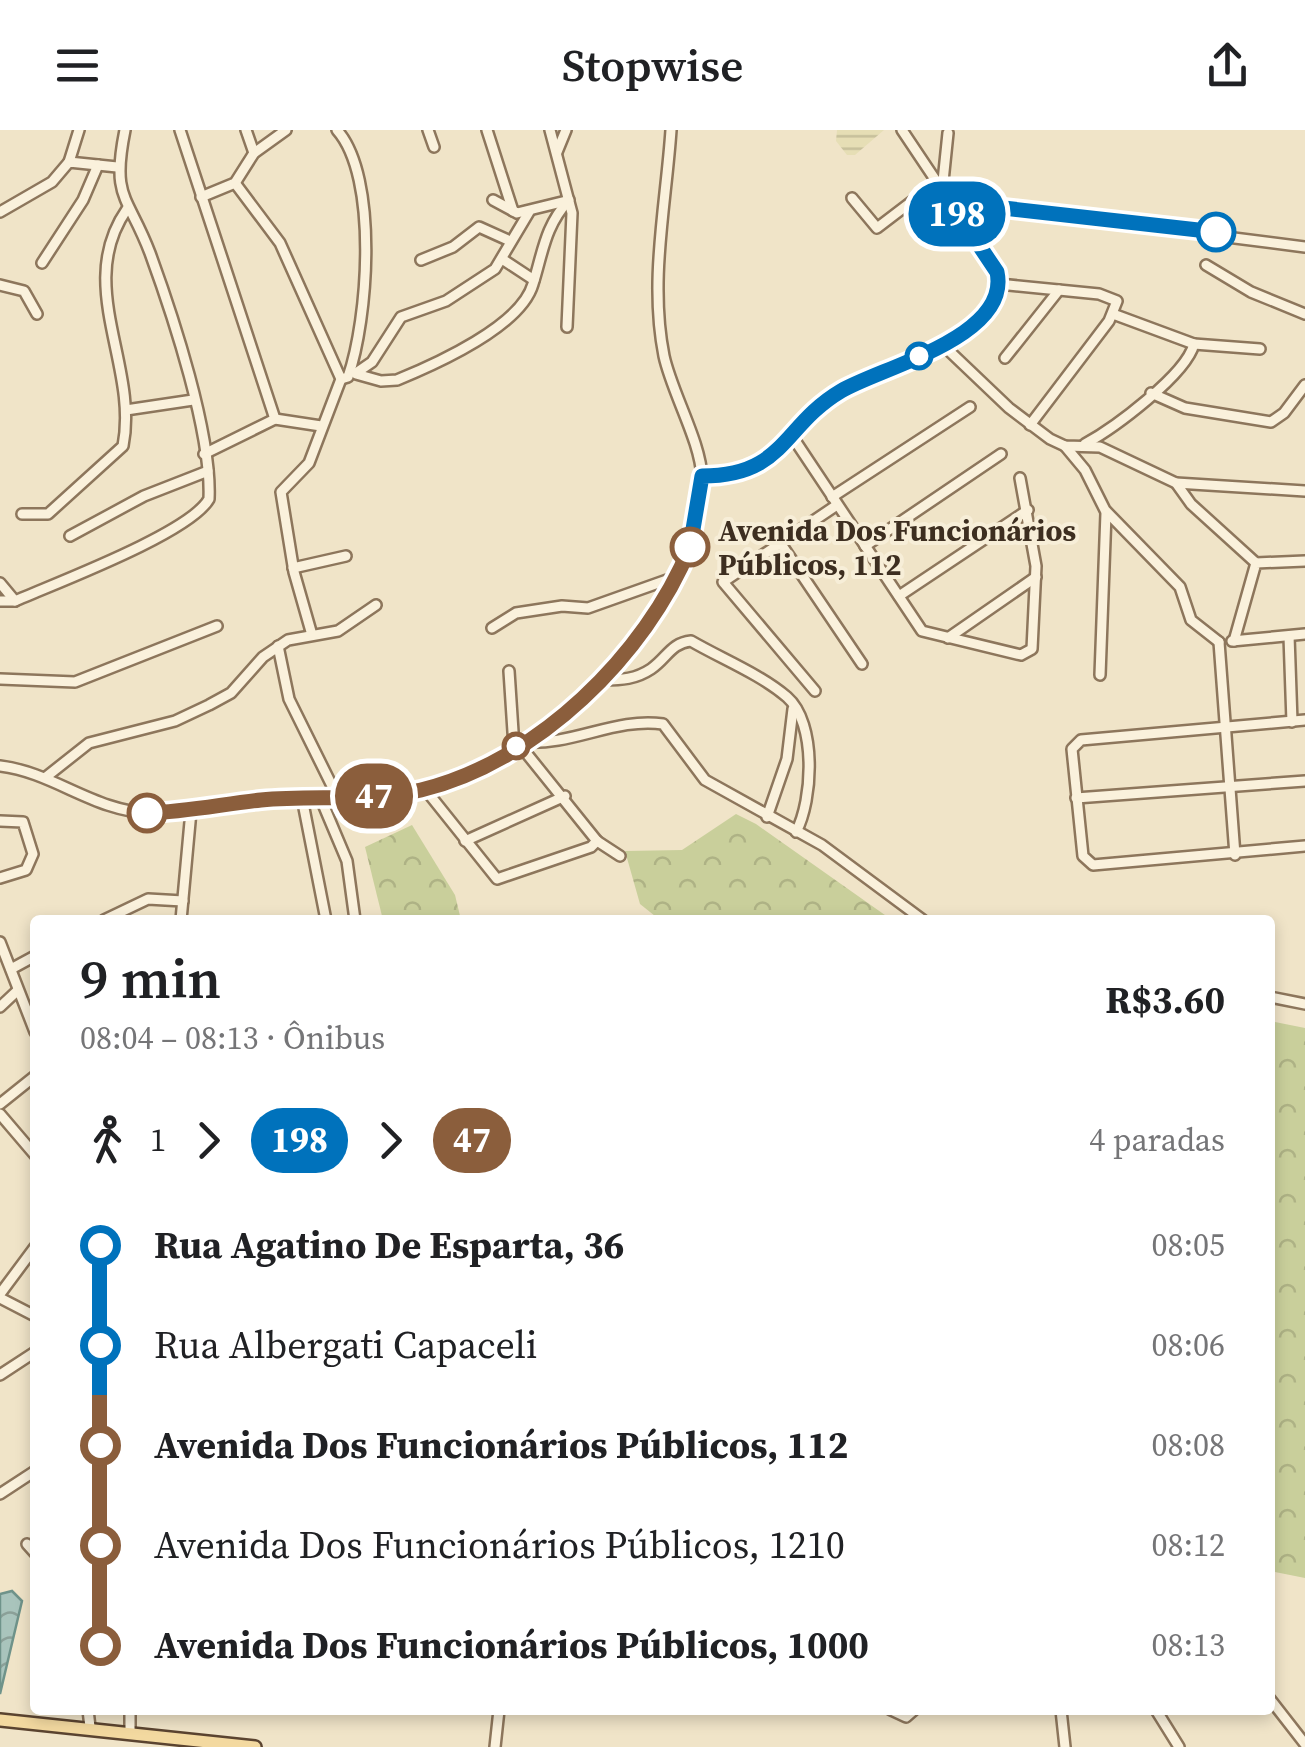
<!DOCTYPE html>
<html lang="pt">
<meta charset="utf-8">
<style>
body{margin:0;font-family:"Source Serif 4",serif;background:#f6f6f6;color:#202124;height:100vh;display:flex;flex-direction:column;font-size:38px;white-space:nowrap}
*{box-sizing:border-box;margin:0}
p{font-size:32px;color:#757577}
.icon{flex:none;width:55px;height:55px;fill:none;stroke:currentColor;stroke-width:2;stroke-linecap:round;stroke-linejoin:round}
.map{position:relative;flex:1;overflow:hidden}
.sheet{position:absolute;left:30px;top:785px;width:1245px;height:800px;display:flex;flex-direction:column;background:#fff;border-radius:10px;box-shadow:0 5px 15px #0003}
.sheet>*{flex:none}
.badge{padding:0 20px;border-radius:32px;font-size:35px;line-height:65px}
.map>.badge{position:absolute;translate:-50% -50%;box-shadow:0 0 0 5px #fff}
.legs{display:flex;align-items:center;gap:15px;height:110px;padding:0 50px;font-size:32px}
.legs p{margin-inline-start:auto}
.overview{display:flex;align-items:center;justify-content:space-between;height:170px;padding:0 50px}
h1{font-size:55px;font-weight:600;line-height:75px}
ul{padding:0 50px;list-style:none}
li{display:flex;align-items:center;gap:35px;height:100px;font-size:38px}
li i{display:grid;place-items:center;width:15px;height:100%;margin:0 12px;background:currentColor}
li i::after{content:'';width:25px;height:25px;margin:-12px;border:8px solid;border-radius:50%;background:#fff}
li p{margin-inline-start:auto}
li:first-child i{background:linear-gradient(#0000 50%,currentColor 0)}
li:last-child i{background:linear-gradient(currentColor 50%,#0000 0)}
header{display:flex;justify-content:space-between;align-items:center;height:130px;padding:0 50px;background:#fff;font-size:45px;font-weight:600}
.map>svg:first-child{display:block}
</style>
<header><svg class="icon" aria-label="menu" viewBox="0 0 24 24"><path d="M4 6h16M4 12h16M4 18h16"/></svg>Stopwise<svg class="icon" aria-label="share" viewBox="0 0 24 24"><path d="M12 15V3M7 8l5-5 5 5M5 13v7h14v-7"/></svg></header>
<div class="map">
<svg width="1305" height="1617" viewBox="0 0 1305 1617">
<defs>
<pattern id="farmland-rules" width="6" height="5" patternUnits="userSpaceOnUse" patternTransform="scale(2.5)"><rect width="6" height="5" fill="#e6deb5"/><path d="M0 2.5h6" fill="none" stroke="#c6bf9b"/></pattern>
<pattern id="forest-crowns" width="20" height="18" patternUnits="userSpaceOnUse" patternTransform="scale(2.5)"><rect width="20" height="18" fill="#c9cf9b"/><path d="M2 6a3 3 0 1 1 6 0M12 15a3 3 0 1 1 6 0" fill="none" stroke="#aeb285"/></pattern>
<pattern id="water-waves" width="16" height="10" patternUnits="userSpaceOnUse" patternTransform="scale(2.5)"><rect width="16" height="10" fill="#a9c4bc"/><path d="M0 5q4-4 8 0t8 0" fill="none" stroke="#8ba098"/></pattern>
</defs>
<rect width="100%" height="100%" fill="#f0e4c8"/>
<polygon fill="url(#farmland-rules)" points="837,0 884,0 855,25 847,25 836,11"/>
<g fill="url(#forest-crowns)">
<polygon points="736,684 756,694 892,790 660,790 640,774 625,721 682,720"/>
<polygon points="412,695 455,765 461,790 383,790 365,717"/>
<polygon points="1270,891 1305,898 1305,1448 1270,1441"/>
</g>
<polygon fill="url(#water-waves)" stroke="#6f938a" stroke-width="2.5" points="12,1461 22,1471 0,1564 0,1464"/>
<g fill="none" stroke-linecap="round" stroke-linejoin="round">
<defs>
<g id="minor">
<polyline points="180,0 275,289"/>
<polyline points="246,0 254,23"/>
<path d="M337,0C379,47 368,190 348,247L341,249"/>
<polyline points="428,0 434,17"/>
<polyline points="487,0 513,81"/>
<polyline points="550,0 572,83 567,197"/>
<polyline points="557,22 566,0"/>
<polyline points="69,32 79,0"/>
<polyline points="235,53 280,113 341,249 309,333 281,362 294,442 312,505"/>
<polyline points="942,61 948,3"/>
<polyline points="201,67 235,53 254,23 286,0"/>
<polyline points="852,68 877,98 936,53"/>
<polyline points="493,70 517,83 566,71"/>
<polyline points="950,72 1305,117"/>
<polyline points="0,82 52,52 69,32 117,37"/>
<polyline points="502,129 534,150"/>
<polyline points="421,130 453,117 479,97 510,111"/>
<polyline points="42,133 83,70 98,35"/>
<polyline points="1206,135 1251,162 1305,184"/>
<polyline points="999,154 1099,164 1117,171 1109,191 1030,295"/>
<polyline points="0,155 24,161 37,184"/>
<polyline points="1194,214 1260,219"/>
<polyline points="945,217 1009,278 1050,309 1065,316 1100,317 1176,353 1191,374 1256,433"/>
<polyline points="1005,228 1059,160"/>
<polyline points="356,243 372,232 401,187 446,171 495,139 529,82"/>
<path d="M356,244L381,251L397,250C436,234 521,196 533,154C543,122 545,96 569,70"/>
<polyline points="1151,263 1185,278 1271,292 1284,283 1305,255"/>
<polyline points="126,280 193,270"/>
<polyline points="792,306 922,501 1021,525 1032,519 1036,436 1020,348"/>
<path d="M1085,314C1114,298 1186,245 1194,214L1113,184"/>
<polyline points="1065,316 1085,340 1105,380 1180,457 1191,490 1219,512"/>
<polyline points="204,324 275,289 321,296"/>
<path d="M702,346C785,346 783,297 841,261C882,236 1010,208 997,142L902,0"/>
<polyline points="1176,353 1305,361"/>
<polyline points="832,367 970,277"/>
<path d="M22,384H48L123,316C139,235 74,155 127,79"/>
<polyline points="70,406 144,366 208,341"/>
<polyline points="779,411 862,534"/>
<polyline points="865,416 1001,324"/>
<polyline points="293,438 346,426"/>
<polyline points="0,453 15,471"/>
<polyline points="899,466 1028,380"/>
<path d="M0,471H15C56,453 190,403 209,369C212,304 173,186 150,123C128,65 111,69 125,0"/>
<polyline points="492,498 516,483 562,476 588,478 678,446"/>
<polyline points="1289,506 1292,592"/>
<polyline points="948,508 1036,447"/>
<polyline points="1232,511 1305,504"/>
<polyline points="1234,511 1256,433 1305,431"/>
<polyline points="1219,512 1235,725"/>
<polyline points="278,516 289,569 338,668"/>
<polyline points="509,541 514,617"/>
<polyline points="1100,545 1106,383"/>
<polyline points="0,549 75,552 217,496"/>
<path d="M603,550C622,550 636,549 651,539C667,528 671,513 691,511C722,529 760,544 787,567C817,593 813,670 796,702"/>
<polyline points="815,561 723,452 837,375"/>
<polyline points="1305,590 1081,610 1072,619 1083,726 1093,735 1305,716"/>
<path d="M524,612C572,616 616,587 663,594L705,650L822,715L923,790"/>
<polyline points="519,614 597,711"/>
<path d="M0,636C53,642 95,682 150,683C190,684 229,673 269,670C312,666 355,670 397,664C498,650 590,574 646,494C677,451 702,403 702,348C701,312 672,263 664,226C649,151 666,75 671,0"/>
<polyline points="46,647 89,613 175,591 209,575 231,563 263,527 288,510 338,501 376,475"/>
<polyline points="425,659 497,749 591,717 597,711"/>
<polyline points="320,667 347,731 355,790"/>
<polyline points="302,668 326,790"/>
<polyline points="1076,668 1305,651"/>
<polyline points="767,687 787,629 793,579"/>
<polyline points="0,691 23,692 33,724 26,740 0,748"/>
<polyline points="465,711 565,666"/>
<polyline points="597,711 620,726"/>
<polyline points="104,790 148,769 183,771"/>
<polyline points="181,790 191,681"/>
<polyline points="0,812 35,902"/>
<polyline points="11,839 35,826"/>
<polyline points="1270,867 1305,874"/>
<polyline points="0,877 17,861"/>
<polyline points="0,974 35,946"/>
<polyline points="0,984 35,1025"/>
<polyline points="0,1164 35,1117"/>
<polyline points="0,1168 35,1186"/>
<polyline points="0,1245 35,1222"/>
<polyline points="0,1364 35,1341"/>
<polyline points="27,1414 35,1423"/>
<polyline points="1270,1569 1305,1614"/>
<polyline points="88,1580 90,1597"/>
<polyline points="130,1580 130,1601"/>
<polyline points="891,1580 906,1587 914,1580"/>
<polyline points="1061,1580 1065,1617"/>
<polyline points="1156,1580 1179,1617"/>
<polyline points="495,1617 499,1580"/>
</g>
<polyline id="major" points="0,1590 255,1617"/>
</defs>
<use href="#minor" stroke="#8d765c" stroke-width="14"/>
<use href="#major" stroke="#5b4430" stroke-width="16"/>
<use href="#minor" stroke="#faf1dc" stroke-width="9"/>
<use href="#major" stroke="#f3d9a0" stroke-width="11"/>
</g>
<g fill="none" stroke-linecap="round" stroke-linejoin="round">
<defs>
<path id="line-1" d="M690,417L702,346C785,346 782,296 841,261C882,237 1011,207 997,142L950,72L1216,102"/>
<path id="line-2" d="M147,683C186,682 223,674 261,670C314,665 369,672 421,660C537,632 646,525 690,417"/>
</defs>
<use href="#line-1" stroke="#fff" stroke-width="22"/>
<use href="#line-2" stroke="#fff" stroke-width="22"/>
<use href="#line-1" stroke="#0072bc" stroke-width="15"/>
<use href="#line-2" stroke="#8b5e3c" stroke-width="15"/>
</g>
<g fill="#fff" stroke="#0072bc" stroke-width="5">
<circle cx="1216" cy="102" r="18"/>
<circle cx="919" cy="226" r="12"/>
</g>
<g fill="#fff" stroke="#8b5e3c" stroke-width="5">
<circle cx="690" cy="417" r="18"/>
<circle cx="516" cy="616" r="12"/>
<circle cx="147" cy="683" r="18"/>
</g>
<g text-anchor="middle" dominant-baseline="central" stroke-width="8" stroke-linejoin="round" paint-order="stroke">
<g font-size="30" font-weight="bold" fill="#3d2e20" stroke="#f7eed8" text-anchor="start">
<text x="718" y="400">Avenida Dos Funcionários<tspan x="718" dy="34">Públicos, 112</tspan></text>
</g>
</g>
</svg>
<b class="badge" style="left:957px;top:84px;background:#0072bc;color:#fff">198</b>
<b class="badge" style="left:374px;top:666px;background:#8b5e3c;color:#fff">47</b>
<section class="sheet">
<div class="overview"><div><h1>9 min</h1><p>08:04 – 08:13 · Ônibus</p></div><b>R$3.60</b></div>
<div class="legs"><svg class="icon" aria-label="walk" viewBox="0 0 24 24"><circle cx="13" cy="4" r="2"/><path d="M13 8l-2 6 4 7M11 14l-3 7M7 12l3-4h3l4 4"/></svg>1<svg class="icon" aria-label="forward" viewBox="0 0 24 24"><path d="M9 5l7 7-7 7"/></svg><b class="badge" style="background:#0072bc;color:#fff">198</b><svg class="icon" aria-label="forward" viewBox="0 0 24 24"><path d="M9 5l7 7-7 7"/></svg><b class="badge" style="background:#8b5e3c;color:#fff">47</b><p>4 paradas</p></div>
<ul>
<li><i style="color:#0072bc"></i><b>Rua Agatino De Esparta, 36</b><p>08:05</p></li>
<li><i style="color:#0072bc"></i><span>Rua Albergati Capaceli</span><p>08:06</p></li>
<li><i style="color:#8b5e3c"></i><b>Avenida Dos Funcionários Públicos, 112</b><p>08:08</p></li>
<li><i style="color:#8b5e3c"></i><span>Avenida Dos Funcionários Públicos, 1210</span><p>08:12</p></li>
<li><i style="color:#8b5e3c"></i><b>Avenida Dos Funcionários Públicos, 1000</b><p>08:13</p></li>
</ul>
</section>
</div>
